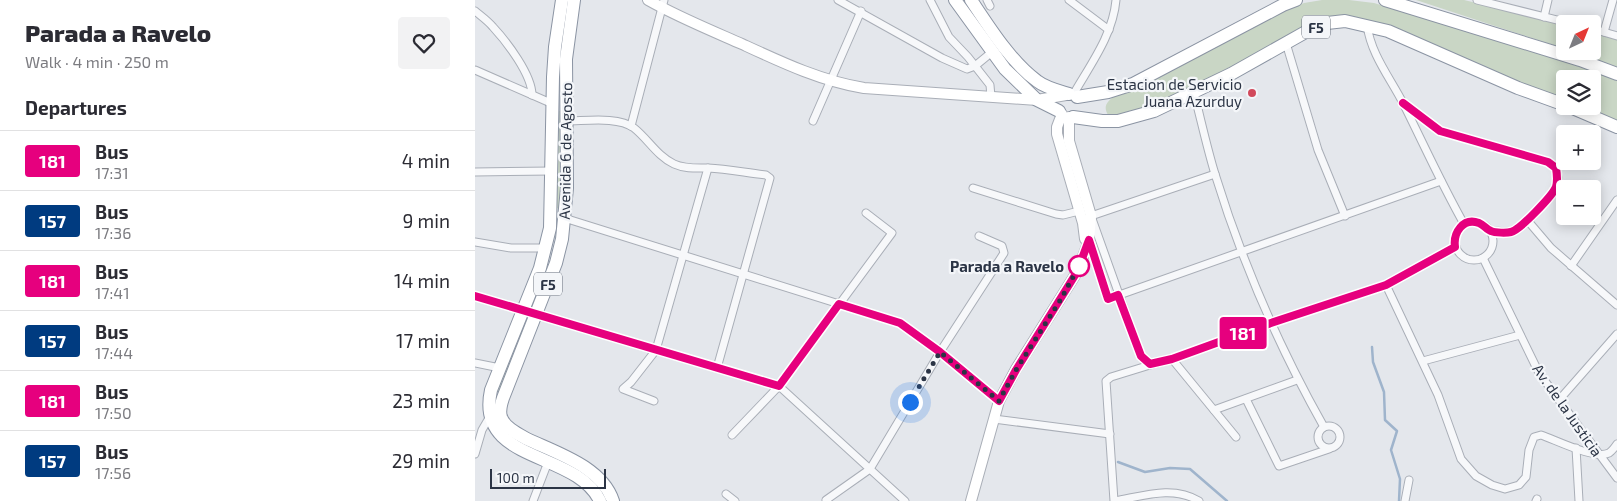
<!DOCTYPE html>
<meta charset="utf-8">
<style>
body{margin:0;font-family:"Exo 2",sans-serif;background:#f2f2f3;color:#2b2b33;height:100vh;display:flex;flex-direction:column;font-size:19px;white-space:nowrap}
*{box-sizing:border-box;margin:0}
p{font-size:16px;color:#7c7c81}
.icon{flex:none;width:28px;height:28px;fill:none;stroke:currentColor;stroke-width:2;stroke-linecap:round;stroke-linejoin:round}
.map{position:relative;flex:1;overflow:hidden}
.side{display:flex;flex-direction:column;background:#fff;width:475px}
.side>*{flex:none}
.badge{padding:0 10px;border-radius:4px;font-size:18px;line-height:32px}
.needle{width:32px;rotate:43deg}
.controls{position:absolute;left:1081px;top:15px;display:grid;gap:10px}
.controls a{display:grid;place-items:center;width:45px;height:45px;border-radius:5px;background:#fff;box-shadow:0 2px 12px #0003;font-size:25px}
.scale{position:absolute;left:15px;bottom:12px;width:116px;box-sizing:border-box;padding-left:5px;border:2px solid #2b3445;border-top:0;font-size:14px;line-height:18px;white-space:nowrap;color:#2b3445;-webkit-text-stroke:4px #f4f6f9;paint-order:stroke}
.you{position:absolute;width:25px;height:25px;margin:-12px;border:4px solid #fff;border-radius:50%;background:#1a73e8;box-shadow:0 0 0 8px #1a73e833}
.map>.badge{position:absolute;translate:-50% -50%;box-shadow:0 0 0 2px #fff}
h2{padding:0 25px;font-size:19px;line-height:45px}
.round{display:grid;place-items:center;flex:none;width:52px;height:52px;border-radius:5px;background:#f2f2f3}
.headline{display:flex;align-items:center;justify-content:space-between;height:85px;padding:0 25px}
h1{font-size:24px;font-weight:800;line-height:38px}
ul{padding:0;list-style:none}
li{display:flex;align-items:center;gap:15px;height:60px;padding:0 25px;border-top:1px solid #e1e1e2}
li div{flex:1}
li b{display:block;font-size:19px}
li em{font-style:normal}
li .badge{min-width:55px;font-weight:700;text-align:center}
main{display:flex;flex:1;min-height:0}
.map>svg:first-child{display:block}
</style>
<main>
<section class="side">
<div class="headline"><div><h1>Parada a Ravelo</h1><p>Walk · 4 min · 250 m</p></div><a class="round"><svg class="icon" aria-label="heart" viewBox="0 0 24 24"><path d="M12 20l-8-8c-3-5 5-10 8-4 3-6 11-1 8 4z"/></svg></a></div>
<h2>Departures</h2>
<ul>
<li><span class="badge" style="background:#e6007e;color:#fff">181</span><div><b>Bus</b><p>17:31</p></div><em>4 min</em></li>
<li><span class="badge" style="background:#003b80;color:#fff">157</span><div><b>Bus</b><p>17:36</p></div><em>9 min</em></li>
<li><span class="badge" style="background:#e6007e;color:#fff">181</span><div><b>Bus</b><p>17:41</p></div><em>14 min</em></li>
<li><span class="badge" style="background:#003b80;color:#fff">157</span><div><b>Bus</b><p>17:44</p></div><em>17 min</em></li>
<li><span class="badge" style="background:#e6007e;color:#fff">181</span><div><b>Bus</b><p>17:50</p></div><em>23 min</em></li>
<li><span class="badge" style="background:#003b80;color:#fff">157</span><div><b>Bus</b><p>17:56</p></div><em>29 min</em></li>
</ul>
</section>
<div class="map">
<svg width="1142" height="501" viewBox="0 0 1142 501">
<rect width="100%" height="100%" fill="#e4e7ec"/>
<g fill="#c9d6c5">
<path d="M847,0H874L899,3L1073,56L1142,80V121L1106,106H1118V79H1090V100L872,18L751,71L695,99L654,115L634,116C627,107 632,101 640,96L692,72L813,9L829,3Z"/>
<polygon points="941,0 989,0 1090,24 1090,49"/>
<polygon points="1118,32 1142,39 1142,67 1097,51 1118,51"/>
<polygon points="83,111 88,111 87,209 81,208"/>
<polygon points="48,325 53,327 25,393 21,391"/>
</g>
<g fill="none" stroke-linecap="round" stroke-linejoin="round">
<g stroke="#9fb4cc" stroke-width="2.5">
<polyline points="897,347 898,362 909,392 910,420 922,431 916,450 925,479 924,501"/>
<polyline points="643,462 670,472 695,468 715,469 752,501"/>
</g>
<defs>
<g id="street">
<polyline points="363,0 467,58 492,69 500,66 517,52"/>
<polyline points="455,0 474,37 493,57 515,85 516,97"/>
<polyline points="512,0 515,6"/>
<polyline points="594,0 634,30"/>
<polyline points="1002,0 1098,24"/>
<path d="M0,11C6,16 13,21 18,27C32,42 57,75 57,95"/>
<polyline points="1069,17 1073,0"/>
<path d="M892,25C896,55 916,79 929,105C949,145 967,185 989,224"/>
<polyline points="1118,29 1142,36"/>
<polyline points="1129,32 1138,0"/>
<polyline points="811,43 843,150 870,216"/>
<polyline points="0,70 78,104"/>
<path d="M719,93C726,120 732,148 740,174C767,262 804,347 849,427"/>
<path d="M598,95C615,65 638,35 641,0"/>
<polyline points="928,103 965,131 1073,162 1081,168 1083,178 1081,189 1053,221"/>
<path d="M91,121C111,121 143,116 159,128C173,139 182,156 199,164C210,169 222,168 233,168C253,169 272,173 291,175L295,178L242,368"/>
<polyline points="338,121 386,11"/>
<polyline points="156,126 189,0"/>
<polyline points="0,172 77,171"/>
<polyline points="740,174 616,216 666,356 675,365 697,359 796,323 911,285 981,247"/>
<polyline points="498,188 581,214 588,215 604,211"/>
<polyline points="86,217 425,323 465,352 524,401"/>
<circle cx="999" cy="241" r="19"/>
<polyline points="1016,231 1036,232 1053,221 1076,248 1142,305"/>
<polyline points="614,240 633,299 966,181"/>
<polyline points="0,242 36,248 70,248"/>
<polyline points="1008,258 1064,373 1142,478"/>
<polyline points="1096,266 1142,200"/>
<path d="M911,285L963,395L986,459L1001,476L1017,485L1030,489L1044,485L1051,477L1054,450L1059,437L1066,435C1081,440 1120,460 1134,453C1137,451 1140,447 1142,444"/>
<polyline points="0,296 304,386 430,501"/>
<polyline points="697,359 761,437"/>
<polyline points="948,361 1045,335"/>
<polyline points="0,363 25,368"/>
<polyline points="771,399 804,466 854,449"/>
<polyline points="1084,400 1142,334"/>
<polyline points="179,401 148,389 156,382 181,350 233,168"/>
<polyline points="739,410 822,380"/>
<polyline points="519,419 635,434"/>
<circle cx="854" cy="437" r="11"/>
<polyline points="257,435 304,386 417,233 391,213"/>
<polyline points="1101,448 1104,501"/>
<polyline points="0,454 7,430 14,418"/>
<polyline points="251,494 260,501"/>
<polyline points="351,500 395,469 465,352 529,253 527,246 504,236"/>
<polyline points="58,501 73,462"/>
<polyline points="639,501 631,381 636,377 675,365"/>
<path d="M640,501C668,496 698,485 724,501"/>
<polyline points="930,501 934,480"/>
<polyline points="1061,501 1062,499"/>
</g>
<g id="secondary">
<path d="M173,0C203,17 235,30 267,44C306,62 346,81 389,88L562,100L591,95"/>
<polyline points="587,114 582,127 582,134 608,223 610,239"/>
<polyline points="496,501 524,401 541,369 602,272 614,241 616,216 594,141 594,117"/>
</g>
<g id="highway">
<path d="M87,0L80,47L78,77L75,228L65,268L16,390C0,464 101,450 125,501"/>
<path d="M99,0L91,59L92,188L87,239L81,263L28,398C26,404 24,411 26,417C30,428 43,434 52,439C82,453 127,467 138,501"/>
<polyline points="480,0 530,69 562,100 584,111"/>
<path d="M496,0C514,27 536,62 562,81C571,88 584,91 594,94"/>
<polyline points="910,0 1105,60 1142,74"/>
<polyline points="602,97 633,92 658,84 808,5 821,0"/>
<polyline points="1093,106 1142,127"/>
<polyline points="598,117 627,121 643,121 679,111 756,74 836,29 852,23 870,21 913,31 1043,88 1090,105"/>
</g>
</defs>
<use href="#street" stroke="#a9aeb7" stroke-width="9"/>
<use href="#secondary" stroke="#a9aeb7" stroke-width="12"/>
<use href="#highway" stroke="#8b94a3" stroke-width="14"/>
<use href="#street" stroke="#f7f8fa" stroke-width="7"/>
<use href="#secondary" stroke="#fff" stroke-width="10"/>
<use href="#highway" stroke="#fff" stroke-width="12"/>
</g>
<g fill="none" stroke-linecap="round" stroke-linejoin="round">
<defs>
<path id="line" d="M0,296L304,386L364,304L425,323L465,352L524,401L541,370L602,272L614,240L633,299L643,295L666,356L675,364L697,359L796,323L911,285L980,247C978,233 988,217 1004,223C1009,225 1012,230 1016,231C1020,233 1032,233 1036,232C1045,230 1078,195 1081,187C1083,180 1082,174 1081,168L1073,162L965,131L928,103"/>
</defs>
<use href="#line" stroke="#fff" stroke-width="11"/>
<use href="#line" stroke="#e6007e" stroke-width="8"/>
<polyline stroke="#2b3445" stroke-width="5" stroke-dasharray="0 9" points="435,402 465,352 524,401 541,370 586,299 604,266"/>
</g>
<circle fill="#d1495b" stroke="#f4f6f9" stroke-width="2" cx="777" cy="93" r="5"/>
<circle fill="#fff" stroke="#e6007e" stroke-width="2.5" cx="604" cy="266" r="10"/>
<g text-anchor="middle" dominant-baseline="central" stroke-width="4.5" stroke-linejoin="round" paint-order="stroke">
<g fill="#f4f6f9" stroke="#676e7b" stroke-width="1">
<rect x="827" y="15.5" width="28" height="23" rx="4"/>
<rect x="59" y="272.5" width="28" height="23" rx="4"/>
</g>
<g font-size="14" font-weight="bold" fill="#2b3445">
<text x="841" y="27">F5</text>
<text x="73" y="284">F5</text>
</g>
<g font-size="15" fill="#2b3445" stroke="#f4f6f9" text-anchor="end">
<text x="767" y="84">Estacion de Servicio<tspan x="767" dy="17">Juana Azurduy</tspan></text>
</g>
<g font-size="15" fill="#2b3445" stroke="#f4f6f9">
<text transform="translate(90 151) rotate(-89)">Avenida 6 de Agosto</text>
<text transform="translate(1093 410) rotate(55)">Av. de la Justicia</text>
</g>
<g font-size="15" font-weight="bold" fill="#2b3445" stroke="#f4f6f9" text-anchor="end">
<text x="589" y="266">Parada a Ravelo</text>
</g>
</g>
</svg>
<div class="controls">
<a><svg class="needle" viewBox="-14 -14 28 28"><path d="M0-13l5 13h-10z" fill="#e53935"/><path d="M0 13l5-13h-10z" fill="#7c7c81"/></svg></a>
<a><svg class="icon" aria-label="layers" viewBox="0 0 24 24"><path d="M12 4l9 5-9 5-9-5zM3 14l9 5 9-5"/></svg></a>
<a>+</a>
<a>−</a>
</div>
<div class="scale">100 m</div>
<div class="you" style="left:435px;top:402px"></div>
<b class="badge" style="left:768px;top:333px;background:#e6007e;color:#fff">181</b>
</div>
</main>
